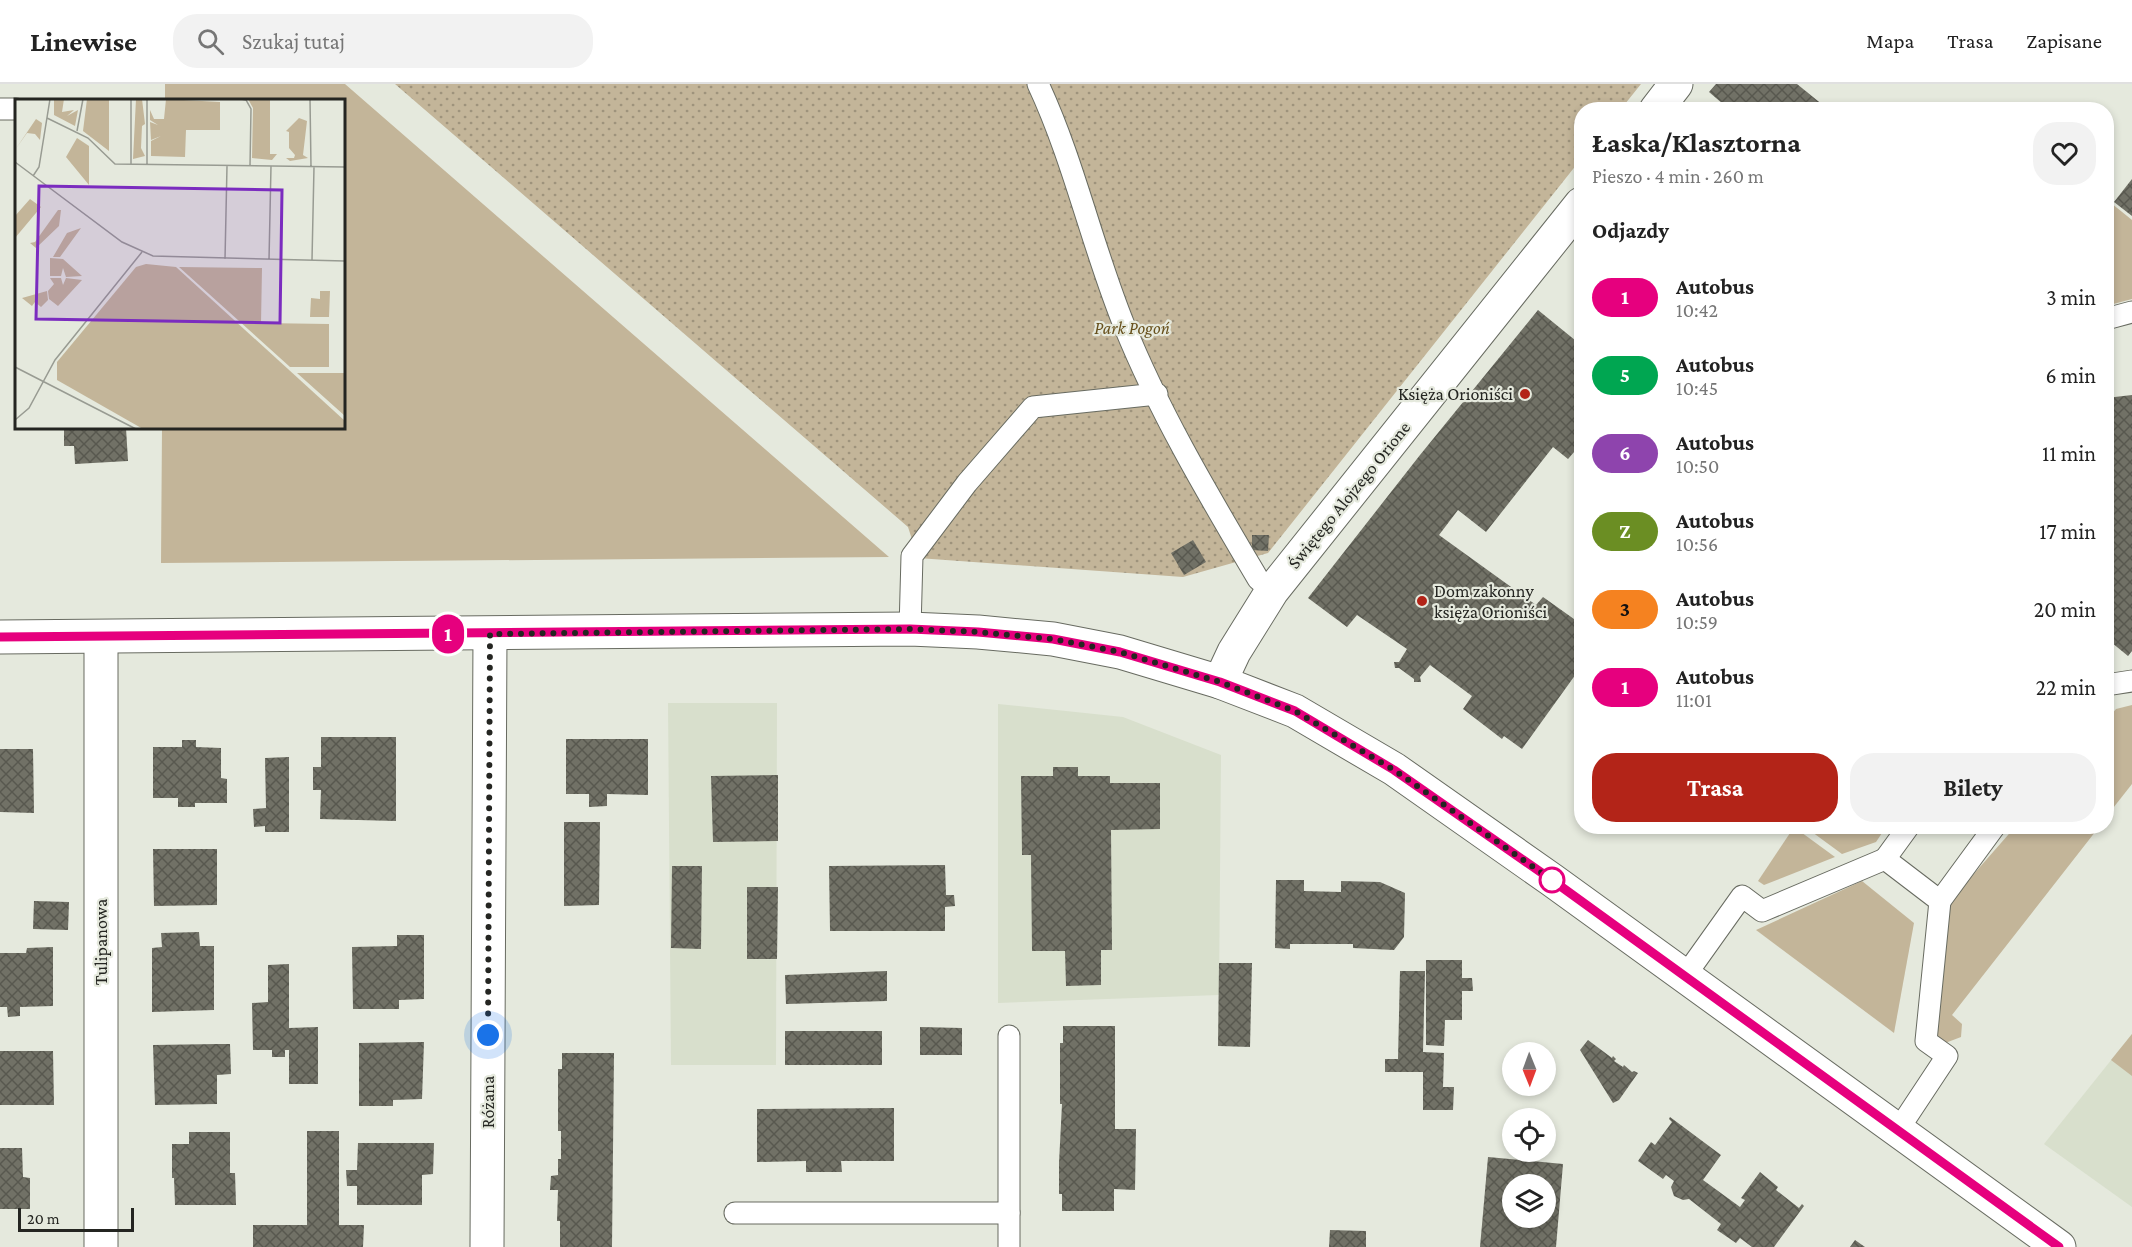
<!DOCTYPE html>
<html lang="pl">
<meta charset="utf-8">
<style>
body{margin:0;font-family:"Crimson Pro",serif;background:#f2f2f2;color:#222;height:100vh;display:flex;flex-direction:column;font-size:22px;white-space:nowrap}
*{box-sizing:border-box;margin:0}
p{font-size:20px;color:#767676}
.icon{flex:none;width:33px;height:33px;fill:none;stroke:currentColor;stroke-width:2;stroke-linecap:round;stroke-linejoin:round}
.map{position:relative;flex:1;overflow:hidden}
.sheet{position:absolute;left:1574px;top:18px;width:540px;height:732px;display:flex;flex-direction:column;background:#fff;border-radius:24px;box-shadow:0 3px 9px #0003}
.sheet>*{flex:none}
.badge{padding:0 12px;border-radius:20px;font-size:21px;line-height:39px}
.needle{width:39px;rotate:179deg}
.buttons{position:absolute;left:1502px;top:958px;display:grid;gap:12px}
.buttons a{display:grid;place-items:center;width:54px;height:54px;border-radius:50%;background:#fff;box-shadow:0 3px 9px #0003;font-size:30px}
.scale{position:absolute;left:18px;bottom:15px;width:116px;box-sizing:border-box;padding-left:6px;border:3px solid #242521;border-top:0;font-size:16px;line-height:21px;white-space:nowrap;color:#242521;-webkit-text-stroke:4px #e5e9dd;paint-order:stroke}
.you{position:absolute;width:30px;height:30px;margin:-15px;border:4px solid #fff;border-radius:50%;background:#1a73e8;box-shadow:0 0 0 9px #1a73e833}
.map>.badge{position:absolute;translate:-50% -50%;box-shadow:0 0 0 3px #fff}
h2{padding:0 18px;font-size:22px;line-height:54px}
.round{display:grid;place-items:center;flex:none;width:63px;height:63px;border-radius:24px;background:#f2f2f2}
.headline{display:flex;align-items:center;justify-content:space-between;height:102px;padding:0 18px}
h1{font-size:28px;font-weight:700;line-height:45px}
.primary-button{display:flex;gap:12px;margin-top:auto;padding:12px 18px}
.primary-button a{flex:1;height:69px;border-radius:24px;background:#b32418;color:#fff;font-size:24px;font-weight:700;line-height:69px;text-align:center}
.primary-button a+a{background:#f2f2f2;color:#222}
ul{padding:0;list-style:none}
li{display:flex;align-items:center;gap:18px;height:78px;padding:0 18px}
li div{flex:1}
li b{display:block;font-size:22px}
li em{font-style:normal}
li .badge{min-width:66px;font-weight:700;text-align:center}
header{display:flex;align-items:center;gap:36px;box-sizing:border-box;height:84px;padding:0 30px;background:#fff;border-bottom:2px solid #e0e0e0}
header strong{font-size:28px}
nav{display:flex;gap:33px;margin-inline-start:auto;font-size:21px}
.search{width:420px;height:54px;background:#f2f2f2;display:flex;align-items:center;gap:15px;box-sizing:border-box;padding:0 21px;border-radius:24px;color:#767676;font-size:22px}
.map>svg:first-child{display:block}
</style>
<header>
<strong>Linewise</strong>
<div class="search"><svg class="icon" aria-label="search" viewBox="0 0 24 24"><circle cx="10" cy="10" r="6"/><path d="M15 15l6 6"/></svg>Szukaj tutaj</div>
<nav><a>Mapa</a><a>Trasa</a><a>Zapisane</a></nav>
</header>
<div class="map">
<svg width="2132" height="1163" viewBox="0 0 2132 1163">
<defs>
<pattern id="park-dots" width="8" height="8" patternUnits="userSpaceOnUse" patternTransform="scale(1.5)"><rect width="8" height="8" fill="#c3b599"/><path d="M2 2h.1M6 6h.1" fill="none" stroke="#9e937c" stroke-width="1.8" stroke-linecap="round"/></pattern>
<pattern id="building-cross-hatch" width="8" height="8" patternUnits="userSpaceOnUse" patternTransform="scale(1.5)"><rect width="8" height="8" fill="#717166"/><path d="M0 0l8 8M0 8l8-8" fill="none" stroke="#58584f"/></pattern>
</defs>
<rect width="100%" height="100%" fill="#e5e9dd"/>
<g fill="#d8dfcc">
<polygon points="668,619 777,619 776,981 671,981"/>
<polygon points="998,620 1123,633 1221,671 1219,911 998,919"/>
<polygon points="2132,950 2132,1123 2044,1060"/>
</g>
<g fill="#c3b599">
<polygon points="165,0 345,0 889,473 161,479 162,344 344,344 344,16 165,16"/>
<polygon points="2106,115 2132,136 2132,215 2106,222"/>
<polygon points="2132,621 2132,700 2106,733 2106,637 2116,625"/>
<polygon points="1794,743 1835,773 1764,801 1758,797"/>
<polygon points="1816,743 1816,742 1886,743 1876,758 1842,770 1812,748"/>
<polygon points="2015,743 2099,743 1952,931 1962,940 1961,953 1940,961 1933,956 1951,816"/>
<polygon points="1862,797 1914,839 1894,949 1756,846"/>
<polygon points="2132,950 2132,992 2111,976"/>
</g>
<polygon fill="url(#park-dots)" points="395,0 1641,0 1621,25 1581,26 1581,75 1268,469 1183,493 918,474 908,443"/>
<g fill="url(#building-cross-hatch)" fill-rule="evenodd">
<polygon points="1716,0 1797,0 1829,26 1730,26 1709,8"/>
<polygon points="2132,95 2132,132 2114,118"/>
<polygon points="1538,226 1581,261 1581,360 1568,375 1553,363 1486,448 1458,426 1439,451 1536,521 1543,513 1581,540 1581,583 1522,665 1504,652 1502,655 1463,625 1472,612 1430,581 1420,593 1421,598 1414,598 1414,595 1399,584 1395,584 1394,578 1399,578 1407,565 1357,531 1347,543 1308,514 1420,371"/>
<polygon points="2132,311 2132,567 2128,572 2106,554 2106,314"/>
<polygon points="64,344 126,344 128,377 75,380 74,362 64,362"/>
<polygon points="1252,451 1269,451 1268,467 1252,466"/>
<polygon points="1193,456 1206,478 1184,491 1171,469"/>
<polygon points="321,653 396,653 396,737 320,735 321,706 313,706 313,683 321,683"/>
<polygon points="566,655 648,655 648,711 607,710 607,722 589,723 589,710 566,710"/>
<polygon points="182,656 196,656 196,663 221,664 221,694 227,695 227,719 195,719 195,723 178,723 178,714 153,714 153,663 182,663"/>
<polygon points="0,665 33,665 34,729 0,728"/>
<polygon points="289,673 289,748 265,748 265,742 254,743 253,725 266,724 265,674"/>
<polygon points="1053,683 1078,683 1078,692 1110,692 1110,699 1160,699 1160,745 1111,746 1112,866 1101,866 1101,901 1066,902 1065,867 1032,867 1031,771 1022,771 1021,692 1053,692"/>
<polygon points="778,691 778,757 713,758 711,692"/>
<polygon points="564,738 600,738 599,821 564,822"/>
<polygon points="153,765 217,765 217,821 154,822"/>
<polygon points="945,781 946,811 954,811 955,822 945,823 945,847 830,847 829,782"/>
<polygon points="672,782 702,782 701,865 671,864"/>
<polygon points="1276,796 1304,796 1304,807 1341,808 1341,797 1380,798 1405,809 1404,853 1394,866 1353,864 1353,860 1290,860 1290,865 1275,864"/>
<polygon points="747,803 778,803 777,875 747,875"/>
<polygon points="34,817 69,818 68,846 33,845"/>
<polygon points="199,848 200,862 214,862 214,926 152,928 152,864 162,863 161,849"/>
<polygon points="397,851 424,851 424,915 399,916 399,925 353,925 352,863 397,862"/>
<polygon points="53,863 53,922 20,923 20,932 8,933 7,923 0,923 0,869 26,869 27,864"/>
<polygon points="1426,876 1462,876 1462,894 1472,894 1473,907 1462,907 1462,936 1445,936 1444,962 1426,961"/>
<polygon points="1219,879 1252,879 1250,963 1218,962"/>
<polygon points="289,880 289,944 318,943 318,1000 289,1000 289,966 285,966 285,973 272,973 272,966 253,966 252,919 268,918 268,881"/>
<polygon points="887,887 887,917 786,920 785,891"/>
<polygon points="1400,887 1425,887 1423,968 1444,969 1443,1003 1454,1003 1453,1026 1423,1026 1423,988 1385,988 1385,975 1398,975"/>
<polygon points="1063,942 1115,942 1115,1045 1136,1045 1135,1106 1114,1105 1114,1127 1062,1127 1062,1110 1059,1110 1059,1079 1062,1020 1060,1020 1060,959 1063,959"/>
<polygon points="920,943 962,944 962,971 920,971"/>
<rect x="785" y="947" width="97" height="34"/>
<polygon points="1588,956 1612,974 1613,972 1616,975 1614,977 1623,983 1624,981 1632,988 1634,987 1638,989 1619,1016 1613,1019 1580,966"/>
<polygon points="424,958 422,1015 393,1016 393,1022 359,1022 359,959"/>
<polygon points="217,960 230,960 231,990 217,991 217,1020 155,1021 153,961"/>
<polygon points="0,967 53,967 54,1021 0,1021"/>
<polygon points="562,969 614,969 612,1163 560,1163 560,1137 557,1137 558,1106 550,1106 551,1092 558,1091 558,1075 561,1075 561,1047 558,1047 558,985 562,985"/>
<polygon points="894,1024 894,1077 841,1077 842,1088 806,1088 806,1077 757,1078 757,1025"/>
<polygon points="1670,1033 1721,1071 1703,1096 1740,1123 1745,1116 1741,1114 1760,1088 1778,1103 1776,1106 1799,1124 1802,1120 1804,1122 1774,1163 1752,1163 1740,1154 1736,1159 1717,1146 1721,1140 1689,1115 1683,1116 1674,1112 1671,1103 1674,1097 1666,1091 1663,1095 1638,1077 1651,1058 1655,1061 1672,1038 1669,1035"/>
<polygon points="307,1047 339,1047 339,1141 364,1141 363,1163 253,1163 253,1141 307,1141"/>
<polygon points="189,1048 230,1048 230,1089 235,1089 236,1121 175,1121 174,1094 172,1094 172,1060 189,1060"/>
<polygon points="358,1059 434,1059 433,1090 422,1091 422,1121 357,1121 357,1102 347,1102 346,1086 357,1086"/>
<polygon points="0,1064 22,1064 23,1093 30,1094 30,1125 0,1125"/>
<path d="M1488,1073L1563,1080L1556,1163H1480ZM1512,1101H1545V1134H1512Z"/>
<polygon points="1330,1146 1366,1147 1366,1163 1329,1163"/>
<polygon points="1855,1156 1865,1163 1850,1163"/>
</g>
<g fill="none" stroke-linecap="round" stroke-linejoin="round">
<defs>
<g id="lane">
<path d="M1038,0C1074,77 1092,162 1124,241C1160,330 1209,412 1258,495L1272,507"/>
<polyline points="0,25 16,25"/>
<polyline points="2106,235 2132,228"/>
<polyline points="910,545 912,472 967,399 1033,323 1157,310"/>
<polyline points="2106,601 2132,597"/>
<polyline points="1909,742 1885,775 1940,817 1995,742"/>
<polyline points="1685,892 1742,812 1762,827 1885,775"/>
<polyline points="1898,1046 1947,972 1926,957 1940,817"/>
<polyline points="735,1129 1009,1129"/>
<polyline points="1009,1163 1009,952"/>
</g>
<g id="street">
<polyline points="1656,26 1676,0"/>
<polyline points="1220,598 1234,568 1272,507 1581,120"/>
<polyline points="101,1163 101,553"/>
<polyline points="487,1163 490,550"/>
</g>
<polyline id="secondary" points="0,553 910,545 978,548 1053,555 1120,568 1220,598 1295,627 1394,685 1552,796 2059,1163"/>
</defs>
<use href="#lane" stroke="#686b61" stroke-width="23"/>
<use href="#street" stroke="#686b61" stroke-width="35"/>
<use href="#secondary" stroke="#686b61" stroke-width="35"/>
<use href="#lane" stroke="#fff" stroke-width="21"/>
<use href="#street" stroke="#fff" stroke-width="33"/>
<use href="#secondary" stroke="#fff" stroke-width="33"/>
</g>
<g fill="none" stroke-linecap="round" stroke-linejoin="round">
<defs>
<polyline id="line" points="0,553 910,545 978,548 1053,555 1120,568 1220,598 1295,627 1394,686 1552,796 2059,1163"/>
</defs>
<use href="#line" stroke="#fff" stroke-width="14"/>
<use href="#line" stroke="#e6007e" stroke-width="9"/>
<polyline stroke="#242521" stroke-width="6" stroke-dasharray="0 10.8" points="488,951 490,550 910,545 978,548 1053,555 1120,568 1220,598 1295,627 1394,686 1552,796"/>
</g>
<g fill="#b32418" stroke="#e5e9dd" stroke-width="2">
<circle cx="1525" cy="310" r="6"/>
<circle cx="1422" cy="517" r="6"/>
</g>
<circle fill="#fff" stroke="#e6007e" stroke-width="3" cx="1552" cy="796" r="12"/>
<g text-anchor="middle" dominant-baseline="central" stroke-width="4.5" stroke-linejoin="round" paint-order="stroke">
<g font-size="18" font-style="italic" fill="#67501c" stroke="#e5e9dd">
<text x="1132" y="244">Park Pogoń</text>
</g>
<g font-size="18" fill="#242521" stroke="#e5e9dd" text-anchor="end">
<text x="1513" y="310">Księża Orioniści</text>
<text x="1434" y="507" text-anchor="start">Dom zakonny<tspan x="1434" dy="21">księża Orioniści</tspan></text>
</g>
<g font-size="18" fill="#242521" stroke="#e5e9dd">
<text transform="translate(1349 411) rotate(-51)">Świętego Alojzego Orione</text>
<text transform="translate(101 858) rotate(-90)">Tulipanowa</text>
<text transform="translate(488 1018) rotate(-90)">Różana</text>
</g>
</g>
<g transform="translate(15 15)">
<rect width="330" height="330" fill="#e5e9dd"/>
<path d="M39,0H49L47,13L59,11L52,17L63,11L60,27L39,16ZM72,0H94V52L68,32ZM121,0H127L130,25L127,27L126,49L130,57L118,60ZM151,0L205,3V31H171L170,58L136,57V42L146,37L136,41L135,23L143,26L135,21V11L139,20H149ZM233,0H255V55H262L257,61L237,59L238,9ZM284,19L292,22L288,56L293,59L275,62L271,59H279L280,56L274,49V33L271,32ZM21,20L27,24L25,41L20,35L12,34L0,51ZM62,39L74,47V86L51,58ZM15,100L26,108L0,139V117ZM43,111H46L44,127L21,149L15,144L20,143ZM66,129L45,158H38L52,134ZM35,159L48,160L67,177L51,178L48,169L46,177H35ZM164,168L247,169L246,224L314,225V268H275ZM35,179H46L48,186L51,179L67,181L43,207L34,200L33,192L39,185ZM32,192L33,201L26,208L20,203L17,207L7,199ZM305,192H315L314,218H295L296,199L305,200ZM282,274H330V317Z" fill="#c3b599"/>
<path d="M131,165L161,168L330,322V330H128L42,281V263L121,168Z" fill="#c3b599"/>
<path fill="none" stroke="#989b92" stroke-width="1.5" d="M226,0L231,1L236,10L235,67M295,0L296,68M32,19L73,39L100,65L330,68M62,32L68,0M0,63L107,143L138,157L330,162M116,65V0M132,66V0M18,77L24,68L35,0M210,160L212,67M254,161L256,67M297,161L299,68M0,268L121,330M0,321L14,309L40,261L127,153"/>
<path fill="#7b2cbf" fill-opacity="0.15" stroke="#7b2cbf" stroke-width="3" d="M24,87L267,91L265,224L21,220Z"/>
<rect width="330" height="330" fill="none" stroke="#242521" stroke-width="3"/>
</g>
</svg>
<div class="buttons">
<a><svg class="needle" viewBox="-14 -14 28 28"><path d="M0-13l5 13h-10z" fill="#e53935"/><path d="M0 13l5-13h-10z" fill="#767676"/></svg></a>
<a><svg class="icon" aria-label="locate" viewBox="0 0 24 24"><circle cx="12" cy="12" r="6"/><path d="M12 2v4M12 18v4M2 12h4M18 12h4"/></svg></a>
<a><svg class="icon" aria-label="layers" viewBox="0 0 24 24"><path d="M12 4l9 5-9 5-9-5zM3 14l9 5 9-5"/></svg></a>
</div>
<div class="scale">20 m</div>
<div class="you" style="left:488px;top:951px"></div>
<b class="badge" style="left:448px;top:550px;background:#e6007e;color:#fff">1</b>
<section class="sheet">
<div class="headline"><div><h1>Łaska/Klasztorna</h1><p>Pieszo · 4 min · 260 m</p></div><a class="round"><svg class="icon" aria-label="heart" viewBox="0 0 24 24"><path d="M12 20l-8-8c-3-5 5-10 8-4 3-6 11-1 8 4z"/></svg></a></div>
<h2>Odjazdy</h2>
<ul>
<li><span class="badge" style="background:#e6007e;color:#fff">1</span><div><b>Autobus</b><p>10:42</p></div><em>3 min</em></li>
<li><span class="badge" style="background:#00a651;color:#fff">5</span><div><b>Autobus</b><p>10:45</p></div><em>6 min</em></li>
<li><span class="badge" style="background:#8e44ad;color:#fff">6</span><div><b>Autobus</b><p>10:50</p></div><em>11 min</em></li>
<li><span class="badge" style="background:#6b8e23;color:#fff">Z</span><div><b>Autobus</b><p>10:56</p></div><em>17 min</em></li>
<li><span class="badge" style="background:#f58220;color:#111">3</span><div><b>Autobus</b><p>10:59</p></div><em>20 min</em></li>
<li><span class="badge" style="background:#e6007e;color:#fff">1</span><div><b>Autobus</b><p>11:01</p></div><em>22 min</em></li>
</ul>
<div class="primary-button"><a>Trasa</a><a>Bilety</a></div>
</section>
</div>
